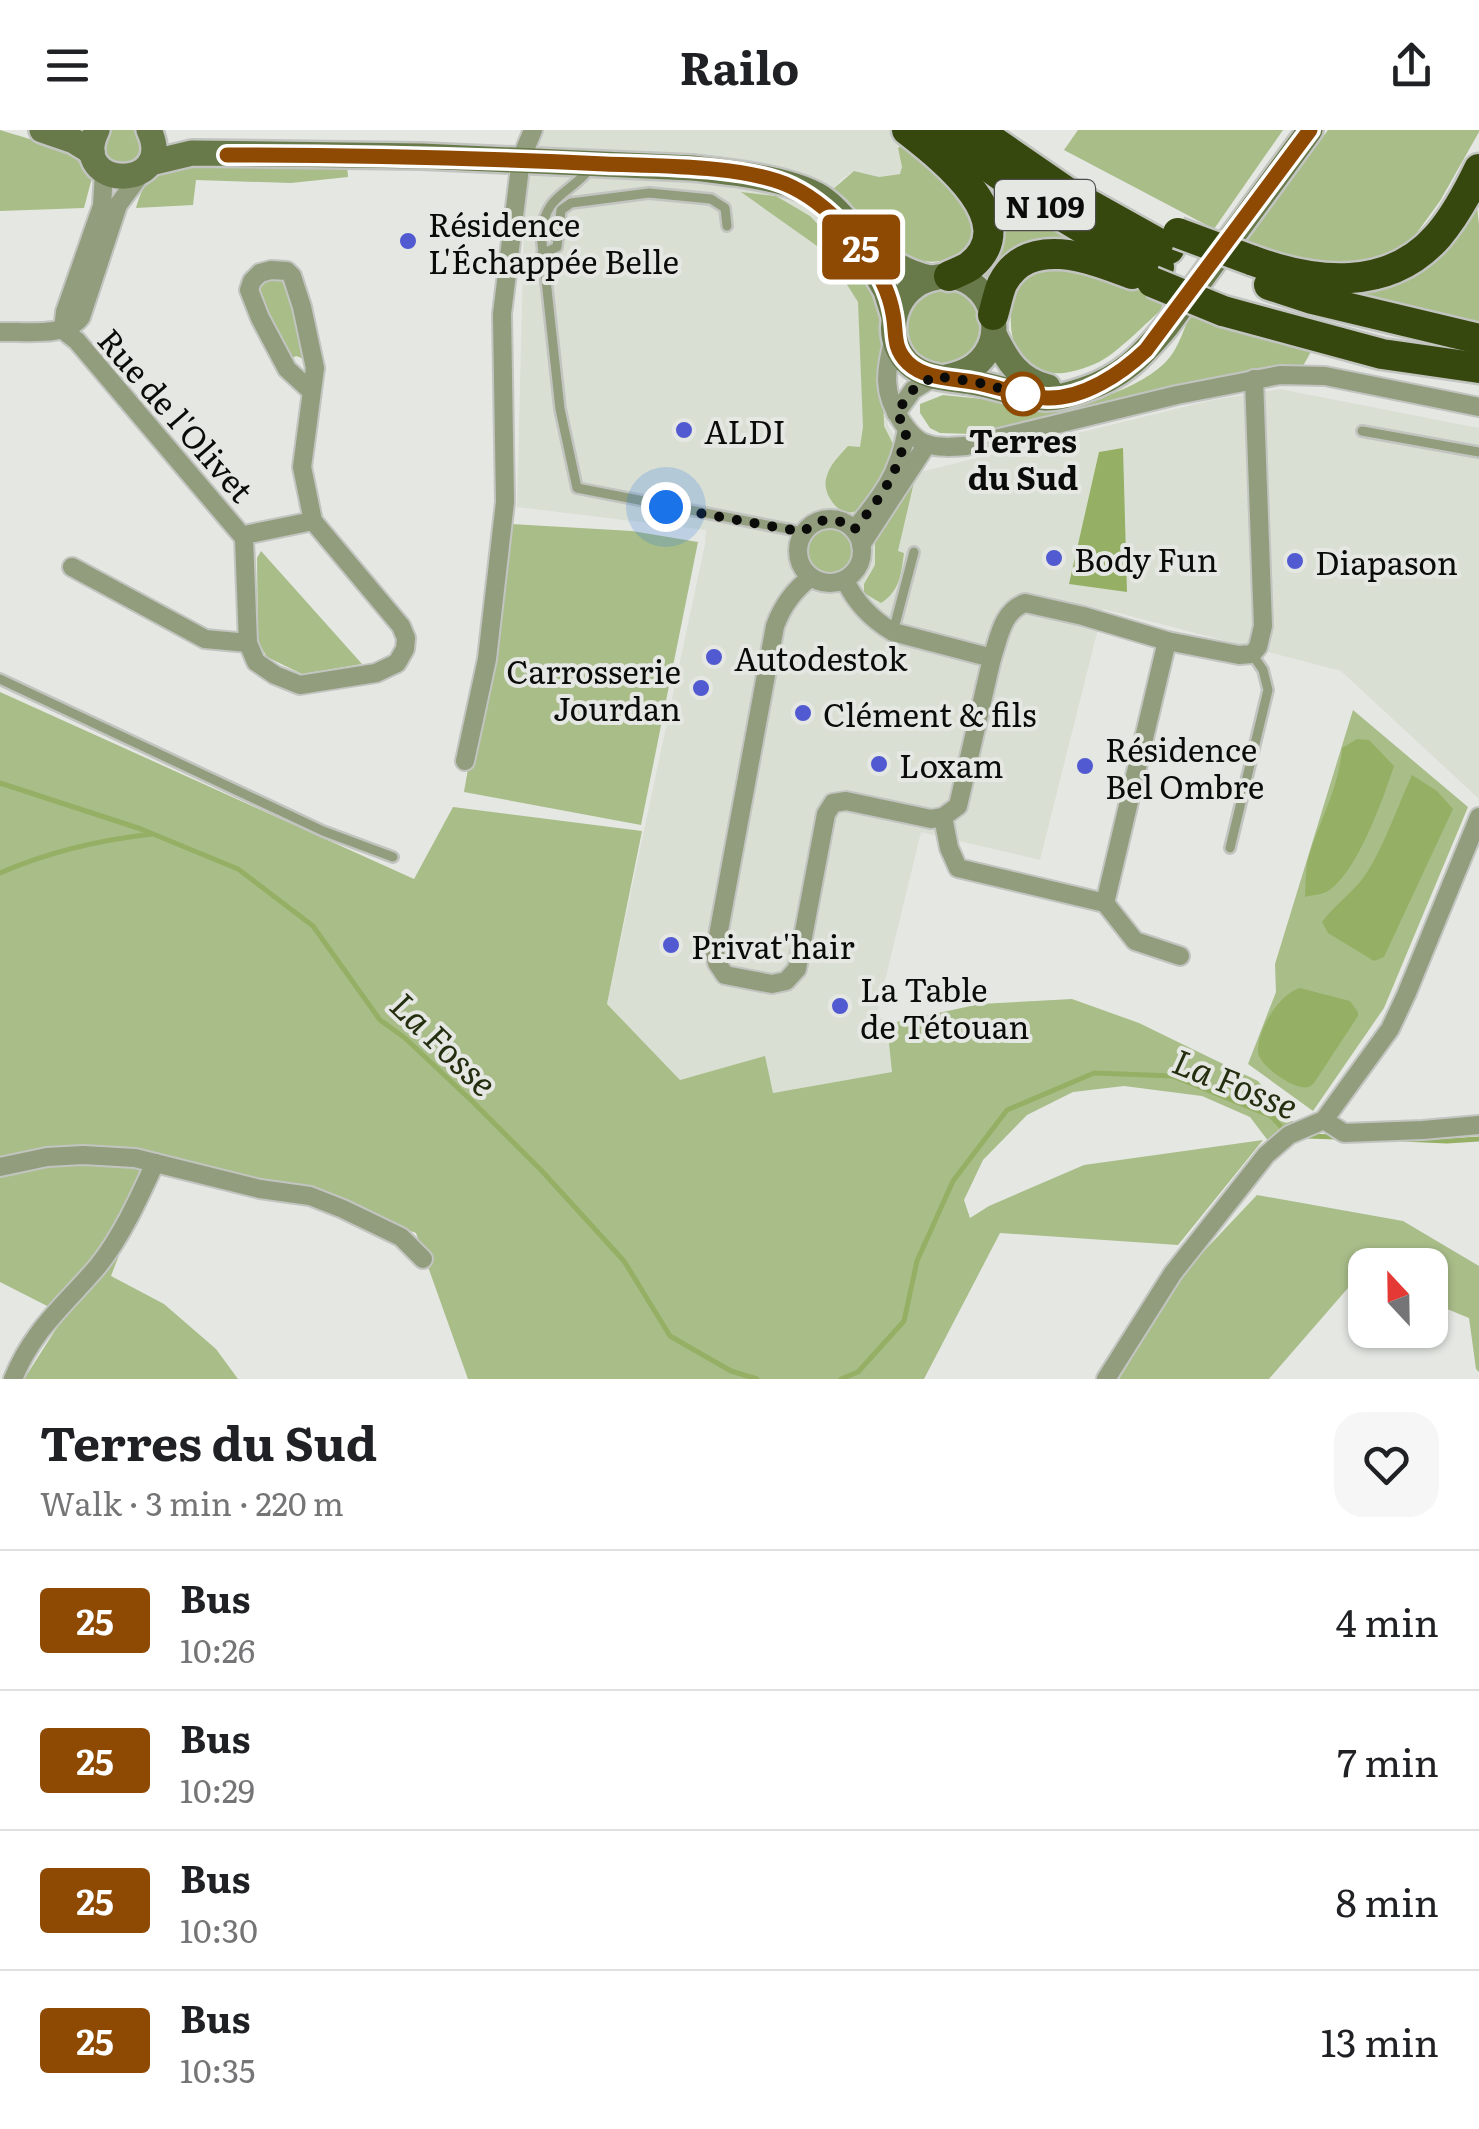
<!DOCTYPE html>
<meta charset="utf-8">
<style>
body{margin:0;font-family:Literata,serif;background:#f6f6f6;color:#202124;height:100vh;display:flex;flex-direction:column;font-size:38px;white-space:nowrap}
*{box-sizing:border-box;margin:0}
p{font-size:32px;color:#757577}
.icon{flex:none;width:55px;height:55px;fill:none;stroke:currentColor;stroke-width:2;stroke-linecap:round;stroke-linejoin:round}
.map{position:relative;height:1249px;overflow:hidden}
.sheet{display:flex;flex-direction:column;background:#fff;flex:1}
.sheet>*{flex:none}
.badge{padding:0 20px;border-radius:8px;font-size:35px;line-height:65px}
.needle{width:65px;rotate:338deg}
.tools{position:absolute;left:1348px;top:1118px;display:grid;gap:20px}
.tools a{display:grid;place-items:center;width:100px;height:100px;border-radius:20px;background:#fff;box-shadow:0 2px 8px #0004;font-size:50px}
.you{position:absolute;width:50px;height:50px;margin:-25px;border:8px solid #fff;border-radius:50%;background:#1a73e8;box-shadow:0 0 0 15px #1a73e833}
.map>.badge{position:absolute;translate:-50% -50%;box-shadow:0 0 0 5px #fff}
.round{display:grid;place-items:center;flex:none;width:105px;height:105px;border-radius:30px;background:#f6f6f6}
.head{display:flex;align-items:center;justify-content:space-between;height:170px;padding:0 40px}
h1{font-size:48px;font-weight:700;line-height:75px}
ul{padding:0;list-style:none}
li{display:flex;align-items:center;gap:30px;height:140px;padding:0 40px;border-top:2px solid #e0e0e0}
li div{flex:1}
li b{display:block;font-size:38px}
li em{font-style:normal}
li .badge{min-width:110px;font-weight:700;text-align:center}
header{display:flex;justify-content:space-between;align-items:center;height:130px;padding:0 40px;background:#fff;font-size:45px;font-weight:700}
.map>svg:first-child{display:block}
</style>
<header><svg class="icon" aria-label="menu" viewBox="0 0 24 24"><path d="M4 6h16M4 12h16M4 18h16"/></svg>Railo<svg class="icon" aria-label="share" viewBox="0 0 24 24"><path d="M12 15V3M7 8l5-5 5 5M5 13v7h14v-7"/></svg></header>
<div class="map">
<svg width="1479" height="1249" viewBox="0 0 1479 1249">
<rect width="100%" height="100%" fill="#e5e7e3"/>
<polygon fill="#dadfd4" points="532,0 889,0 904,14 898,18 902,37 901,43 879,47 854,41 842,49 813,82 856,125 882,176 888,296 920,342 1208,271 1280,259 1479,298 1479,669 1341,541 1103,479 1040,730 921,702 877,884 887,894 893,942 773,963 764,927 680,950 607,874 705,414 706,400 517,377 526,14"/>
<g fill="#a9bd89">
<path d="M0,0C34,11 69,17 93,44L84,78L0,81Z"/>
<path d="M110,0H135L142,15C132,50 89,30 110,0Z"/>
<polygon points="1078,0 1283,0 1214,99 1064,20"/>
<polygon points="1328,0 1479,0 1479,2 1440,71 1403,122 1376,135 1297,135 1254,121 1247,111"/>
<path d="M904,14L962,65L974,93L971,116C944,138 918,136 890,116C884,112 875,107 870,102C854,85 857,73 833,59L854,41L879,47L900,44L902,37L898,18Z"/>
<polygon points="944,23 1090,121 993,157 972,141 992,120"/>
<path d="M183,34H347L348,47L291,53L196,50L193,75L136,78C145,47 153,43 183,34Z"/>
<path d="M741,62L776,66L810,86L864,143L881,177L884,296L894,316C887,334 877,368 860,379C842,392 822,365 826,349C829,335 839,326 848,316L860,317L863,297L858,172L827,123Z"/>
<polygon points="1479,64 1477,76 1479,95 1479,193 1333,158 1393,148"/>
<path d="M1048,133L1108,147L1164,171L1160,181C1144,195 1117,223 1099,232C1025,267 996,216 1018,149Z"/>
<polygon points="269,146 284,147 307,230 296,226 288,230 257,164 258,151"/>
<path d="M943,157L966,163L982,180L980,215C975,220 969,229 963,232C920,252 883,191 920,166C926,162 936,160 943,157Z"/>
<path d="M1191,184L1313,218L1303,236L1188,252L1153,263L971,304L940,303L930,298L920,283V274L943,265L1002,271L1009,273L1016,280C1060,283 1141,263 1170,227C1179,216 1184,198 1191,184Z"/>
<path d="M909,350L914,352L898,421L904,423C901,444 900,461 881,473L864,463V454L875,435V409Z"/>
<polygon points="511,394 632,401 698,412 641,695 464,662"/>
<circle cx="831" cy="420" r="23"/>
<polygon points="261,421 362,534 302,544 267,527 258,512 257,428"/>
<polygon points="0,562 414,749 453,677 642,701 607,874 680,950 765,926 773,963 892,942 887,894 980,874 1072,869 1139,893 1258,951 1294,993 1269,1012 1250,987 1202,966 1124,956 1073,962 1027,985 983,1030 964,1070 970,1088 989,1076 1084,1035 1263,1010 1178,1115 1000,1103 924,1249 468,1249 416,1103 271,1050 163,1041 121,1120 111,1146 164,1174 216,1219 238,1249 24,1249 65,1185 0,1152"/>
<polygon points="1353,580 1468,677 1384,878 1313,981 1248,934 1276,862 1275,834"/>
<polygon points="1257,1065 1403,1091 1479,1136 1479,1242 1476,1239 1469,1188 1430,1172 1430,1135 1365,1135 1365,1144 1361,1143 1269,1249 1119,1249 1186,1140"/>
</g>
<g fill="#95b065">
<polygon points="1123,318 1127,462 1069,454 1099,322"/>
<path d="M1357,609L1369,610L1394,636C1383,669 1357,743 1328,761C1322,765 1311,765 1305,767C1306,754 1305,739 1309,726C1320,688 1339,659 1342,618Z"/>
<path d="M1412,645L1437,661L1453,679L1384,827L1374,831L1328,803L1322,792C1333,777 1348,766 1360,752C1380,728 1398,675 1412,645Z"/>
<path d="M1300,858L1350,871L1358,882V886L1314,953C1312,954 1310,957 1308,957C1295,961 1259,936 1258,922C1257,900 1279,864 1300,858Z"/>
</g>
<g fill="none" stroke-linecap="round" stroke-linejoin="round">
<g stroke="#95b065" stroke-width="5">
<polyline points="0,653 141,699 238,739 313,796 380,890 405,908 475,974 541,1040 624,1131 670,1206 731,1241 757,1249"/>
<path d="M0,743C48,722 100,710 152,704"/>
<polyline points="1307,1006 1336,1007"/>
<polyline points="1402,1009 1447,1011 1479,1009"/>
<polyline points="841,1249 858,1242 904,1191 917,1131 953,1051 1007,980 1094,943 1173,946 1271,986 1287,1003"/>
</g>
<defs>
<g id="lane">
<path d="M589,40C566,66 546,65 541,104L560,279L577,358L803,402"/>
<polyline points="542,124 557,117 561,80 571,73 649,63 711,69 725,78 727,96"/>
<polyline points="1362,301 1479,322"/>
<polyline points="893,502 914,422"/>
<polyline points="0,549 323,701 393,727"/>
<polyline points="1230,718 1268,560 1263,540 1252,524"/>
</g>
<g id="street">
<polyline points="63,200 77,211 244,408 248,513 256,532 275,545 300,555 376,543 397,533 405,519 406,508 401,496 313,391 249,404 244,408"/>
<polyline points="63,200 65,182 102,76 104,42"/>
<path d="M0,202C24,201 66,208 81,187L118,75L144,40"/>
<path d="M894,207C886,241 881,262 902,292C908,301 915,310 926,314C939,318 952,317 966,316L1177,265L1280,245L1325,246L1479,277"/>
<polyline points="312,262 287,239 260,188 249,160 252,151 260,143 271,140 287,141 292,146 302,177 315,238 302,337 313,391"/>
<polyline points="896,283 913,260 934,247"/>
<circle cx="830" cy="421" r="32"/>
<path d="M854,400C883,365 899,344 907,299"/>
<polyline points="861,415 927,314"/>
<polyline points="72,437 205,509 248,513"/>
<path d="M810,448C794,460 782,477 775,496L715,822L717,833L725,845L772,854L786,851L797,839L826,684L833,673L846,671L931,689L943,687L958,676L992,528L893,502C873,490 855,472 845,450"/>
<path d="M992,528C999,508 1002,481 1025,473L1083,486L1167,511L1239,525L1252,524L1258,517L1263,496L1254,249"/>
<polyline points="465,631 487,529 505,372 502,184 521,29 533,0"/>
<polyline points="943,687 949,718 958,738 1105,773 1135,811 1180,826"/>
<polyline points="1105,773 1167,511"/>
<polyline points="1324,990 1344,1003 1423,1000 1479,995"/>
<polyline points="0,1037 47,1027 83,1025 135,1028 260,1059 310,1066 343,1079 401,1107 423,1129"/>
<path d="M13,1249C33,1199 65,1175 98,1136C122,1106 139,1068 155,1033"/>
<polyline points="1106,1249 1173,1143 1266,1025 1289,1005 1324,990 1390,899 1406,865 1479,687"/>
</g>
<g id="secondary">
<polyline points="42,0 74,11 92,22"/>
<path d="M97,0C67,61 178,62 149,0"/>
<path d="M150,33L192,23L421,26L692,38C727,42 799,49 826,71C834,77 841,85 848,93C872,119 894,140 930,148"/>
<polyline points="861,118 886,161 894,187"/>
<path d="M994,204C1007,231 1019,250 1048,257"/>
<path d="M946,247C1024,234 997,132 933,148C896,156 880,203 907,232C924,249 949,248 971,252C996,256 1021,266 1046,268C1059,268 1071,264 1083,260C1122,247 1141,227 1166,197L1310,0"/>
</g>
<g id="highway">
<path d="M907,0C940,26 1026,91 970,136C964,140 956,143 949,146"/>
<path d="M938,0C1008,52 1079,103 1159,137"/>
<polyline points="977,0 1067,62 1169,119"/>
<path d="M1251,130C1315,154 1389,162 1438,106C1455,86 1468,62 1479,39"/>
<polyline points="1269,155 1312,169 1479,209"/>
<polyline points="1223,181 1382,224 1479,238"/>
<path d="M993,185C996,175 998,164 1002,154C1028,103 1093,129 1132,144"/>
</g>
</defs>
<use href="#lane" stroke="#c2c4c0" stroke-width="14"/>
<use href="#street" stroke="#c2c4c0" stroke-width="22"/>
<use href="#secondary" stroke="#c2c4c0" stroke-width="30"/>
<use href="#highway" stroke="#c2c4c0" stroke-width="35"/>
<use href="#lane" stroke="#919d7d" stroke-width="9"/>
<use href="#street" stroke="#919d7d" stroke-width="18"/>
<use href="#secondary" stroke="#68794a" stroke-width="25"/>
<use href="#highway" stroke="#37480e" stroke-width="30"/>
<defs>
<g id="highway-bridge">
<polyline points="1178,103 1251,130"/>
<polyline points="1152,152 1223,181"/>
</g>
</defs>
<use href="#highway-bridge" stroke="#c2c4c0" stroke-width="35" stroke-linecap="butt"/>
<use href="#highway-bridge" stroke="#37480e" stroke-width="30"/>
</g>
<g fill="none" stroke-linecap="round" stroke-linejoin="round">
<defs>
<path id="line" d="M227,25C353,25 479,28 605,34C657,36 747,35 792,57C835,78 885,136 893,184C897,204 892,217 908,233C925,249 951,248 973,252C997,256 1022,267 1047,268C1083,269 1121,244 1146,220L1310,0"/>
</defs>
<use href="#line" stroke="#fff" stroke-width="22"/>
<use href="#line" stroke="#8e4a02" stroke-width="15"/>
<path stroke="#0b0b0a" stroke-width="10" stroke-dasharray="0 18" d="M666,377L803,402C820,387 836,385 854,400C882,366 899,343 907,299L896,283L913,260L934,246L976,252L1029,266L1023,264"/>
</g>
<g fill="#515ad0" stroke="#e5e7e3" stroke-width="4">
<circle cx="408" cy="111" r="10"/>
<circle cx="684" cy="300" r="10"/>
<circle cx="1054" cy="428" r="10"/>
<circle cx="1295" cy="431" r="10"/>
<circle cx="714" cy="527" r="10"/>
<circle cx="701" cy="558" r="10"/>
<circle cx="803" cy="583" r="10"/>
<circle cx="879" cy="634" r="10"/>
<circle cx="1085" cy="636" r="10"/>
<circle cx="671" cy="815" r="10"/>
<circle cx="840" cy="876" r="10"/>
</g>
<circle fill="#fff" stroke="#8e4a02" stroke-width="5" cx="1023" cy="264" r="20"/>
<g text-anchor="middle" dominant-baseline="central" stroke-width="8" stroke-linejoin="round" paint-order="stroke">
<rect fill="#e5e7e3" stroke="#4c4d4b" stroke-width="2.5" x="995" y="50" width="100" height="50" rx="8"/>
<g font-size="30" font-weight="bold" fill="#0b0b0a">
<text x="1045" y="75">N 109</text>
</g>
<g font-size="32" fill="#0b0b0a" stroke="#e5e7e3" text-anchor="start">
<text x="428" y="93">Résidence<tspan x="428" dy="37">L'Échappée Belle</tspan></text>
<text x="704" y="300">ALDI</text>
<text x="1074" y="428">Body Fun</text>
<text x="1315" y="431">Diapason</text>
<text x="734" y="527">Autodestok</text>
<text x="681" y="540" text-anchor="end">Carrosserie<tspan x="681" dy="37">Jourdan</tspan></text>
<text x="823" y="583">Clément &amp; fils</text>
<text x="1105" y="618">Résidence<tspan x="1105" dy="37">Bel Ombre</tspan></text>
<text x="899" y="634">Loxam</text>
<text x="691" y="815">Privat'hair</text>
<text x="860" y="858">La Table<tspan x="860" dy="37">de Tétouan</tspan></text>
</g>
<g font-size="32" fill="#0b0b0a" stroke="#e5e7e3">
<text transform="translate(177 284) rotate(49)">Rue de l'Olivet</text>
</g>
<g font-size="32" font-weight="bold" fill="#0b0b0a" stroke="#e5e7e3">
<text x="1023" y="309">Terres<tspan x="1023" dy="37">du Sud</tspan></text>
</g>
<g font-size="35" font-style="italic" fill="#242f0f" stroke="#e5e7e3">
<text transform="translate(445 913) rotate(44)">La Fosse</text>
<text transform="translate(1236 952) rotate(22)">La Fosse</text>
</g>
</g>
</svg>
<div class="tools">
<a><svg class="needle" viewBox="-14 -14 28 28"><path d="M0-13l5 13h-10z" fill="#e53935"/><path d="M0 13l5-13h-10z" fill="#757577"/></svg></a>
</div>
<div class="you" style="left:666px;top:377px"></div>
<b class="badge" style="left:861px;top:117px;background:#8e4a02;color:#fff">25</b>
</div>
<section class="sheet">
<div class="head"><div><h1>Terres du Sud</h1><p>Walk · 3 min · 220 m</p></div><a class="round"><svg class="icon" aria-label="heart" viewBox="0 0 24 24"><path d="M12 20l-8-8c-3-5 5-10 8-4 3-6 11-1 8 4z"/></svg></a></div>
<ul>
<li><span class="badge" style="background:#8e4a02;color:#fff">25</span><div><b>Bus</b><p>10:26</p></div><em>4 min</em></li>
<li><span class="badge" style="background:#8e4a02;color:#fff">25</span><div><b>Bus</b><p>10:29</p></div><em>7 min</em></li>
<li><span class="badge" style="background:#8e4a02;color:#fff">25</span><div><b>Bus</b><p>10:30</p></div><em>8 min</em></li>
<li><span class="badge" style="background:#8e4a02;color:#fff">25</span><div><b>Bus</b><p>10:35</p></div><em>13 min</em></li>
</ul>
</section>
